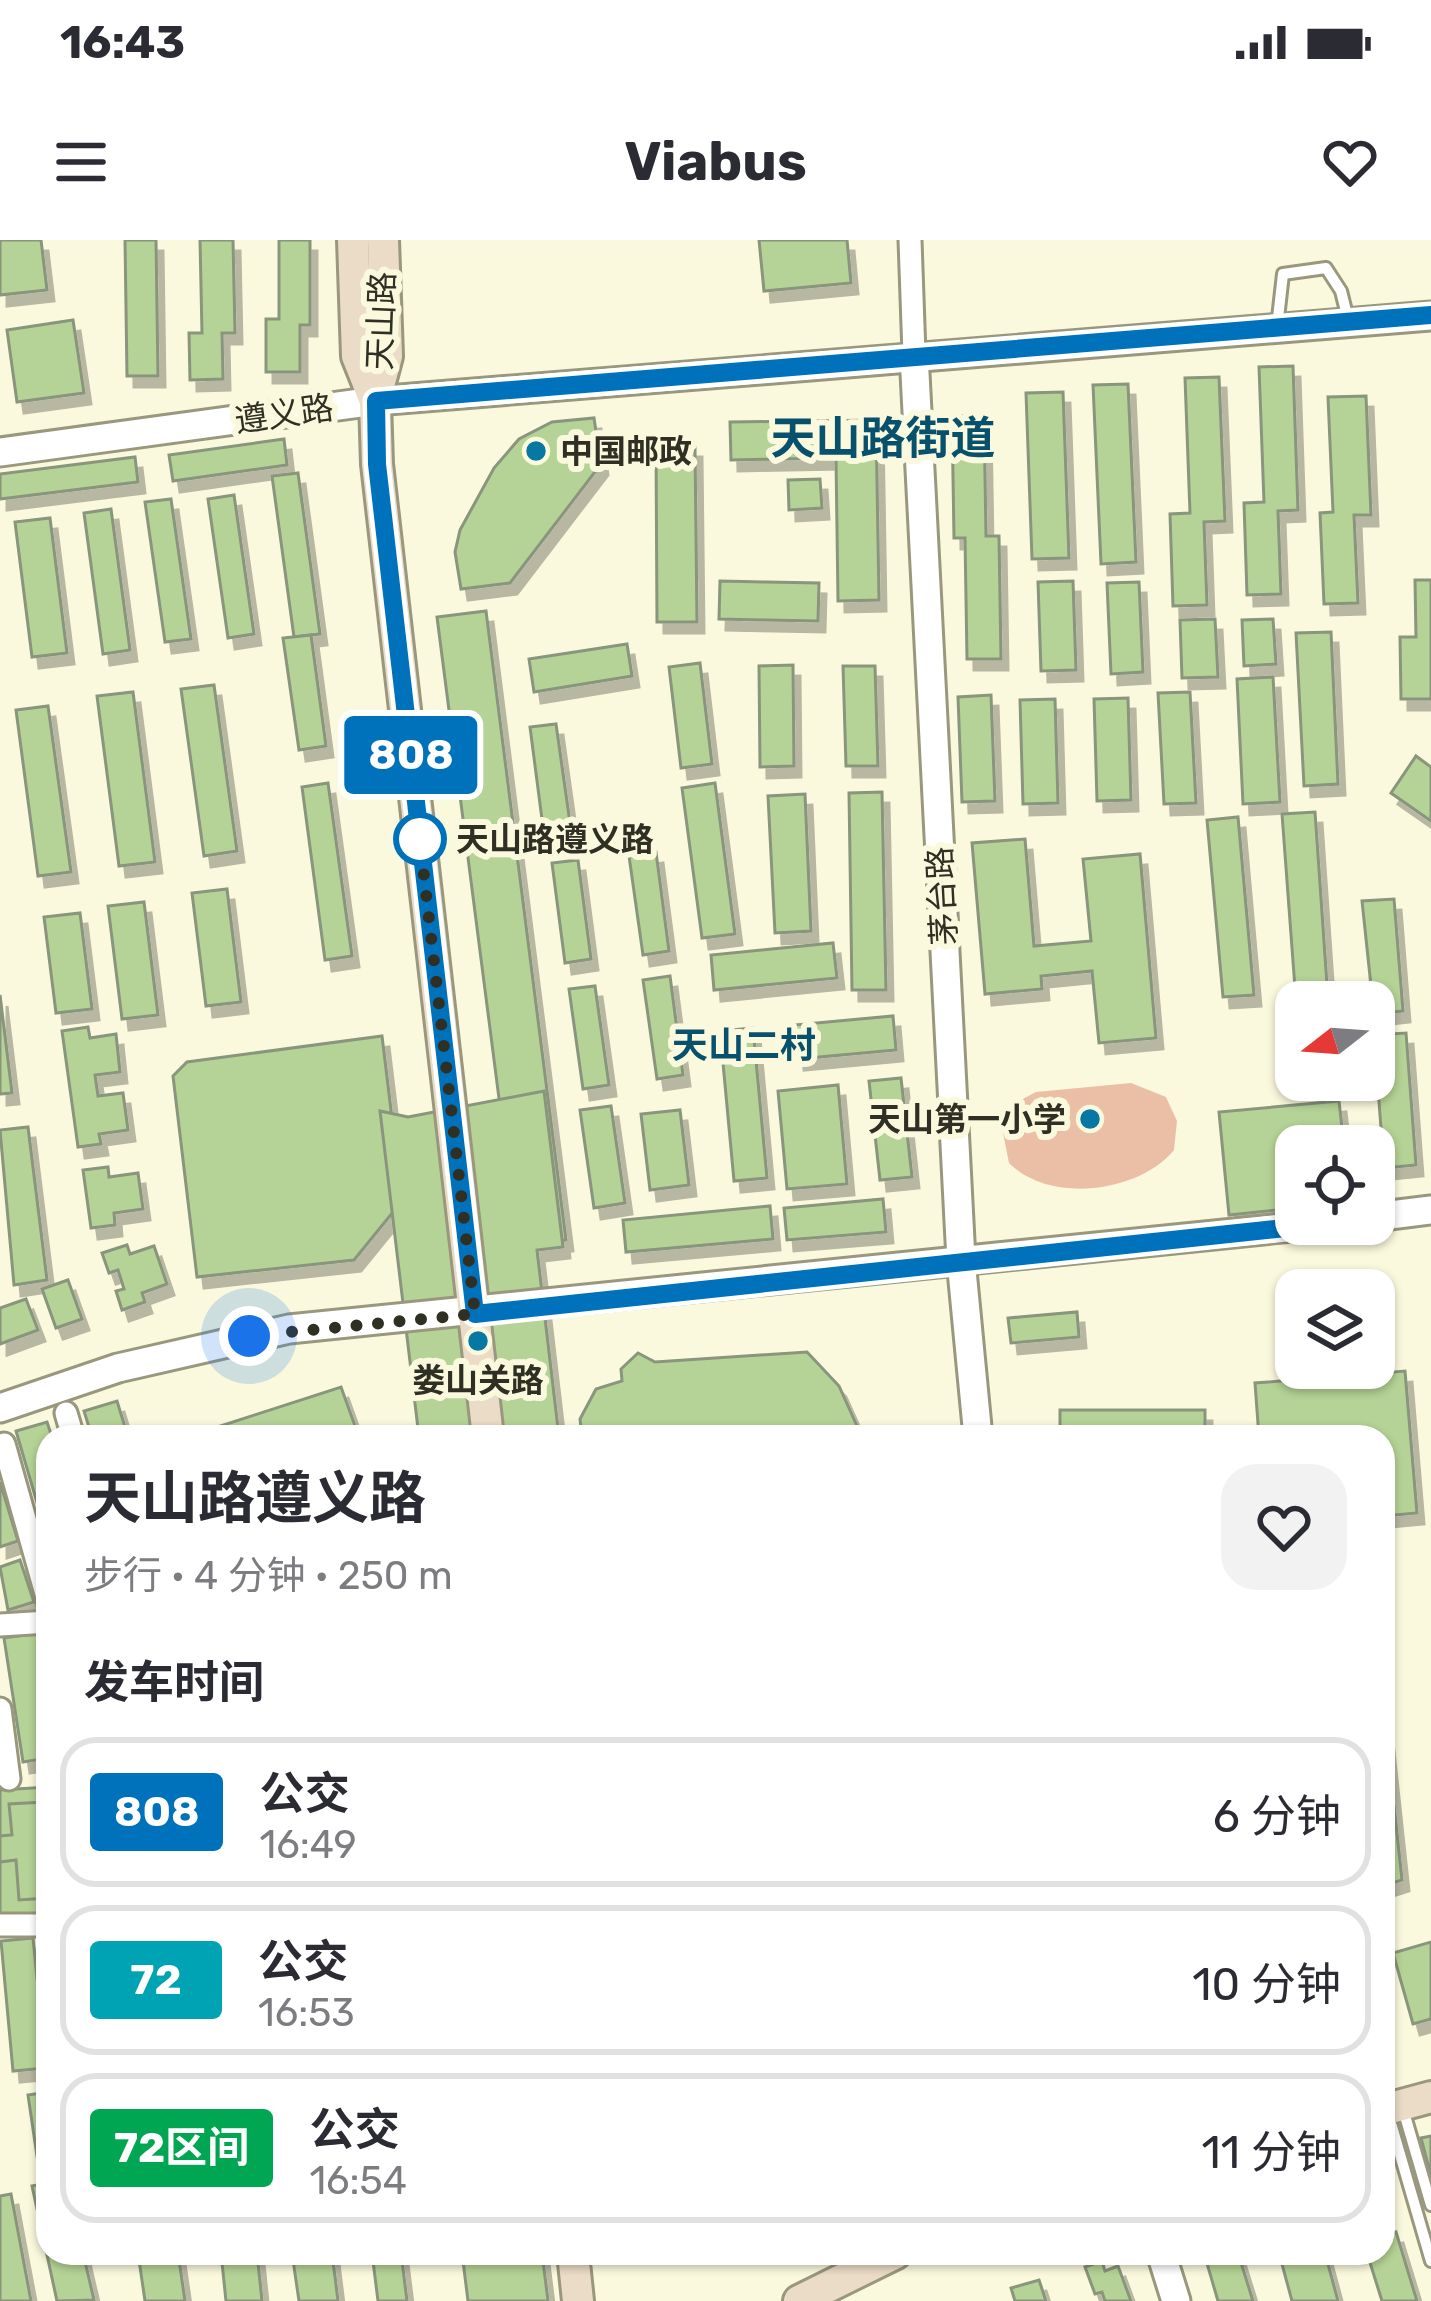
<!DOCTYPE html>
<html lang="zh">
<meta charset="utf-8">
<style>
body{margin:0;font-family:Rubik,"Noto Sans SC",sans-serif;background:#f2f2f3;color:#2b2b33;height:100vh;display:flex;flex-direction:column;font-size:45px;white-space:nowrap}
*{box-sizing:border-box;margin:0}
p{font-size:39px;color:#7c7c81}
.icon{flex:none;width:66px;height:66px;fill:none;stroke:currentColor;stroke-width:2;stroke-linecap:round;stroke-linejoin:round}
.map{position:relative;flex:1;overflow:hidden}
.drawer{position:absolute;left:36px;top:1185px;width:1359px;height:840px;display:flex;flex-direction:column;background:#fff;border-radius:36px;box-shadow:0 3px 9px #0004}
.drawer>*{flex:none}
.badge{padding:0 24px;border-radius:9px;font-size:42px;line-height:78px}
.needle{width:78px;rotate:253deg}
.controls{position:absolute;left:1275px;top:741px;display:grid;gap:24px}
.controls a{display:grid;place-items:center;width:120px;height:120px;border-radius:24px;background:#fff;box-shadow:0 3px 9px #0004;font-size:60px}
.you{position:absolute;width:60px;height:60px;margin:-30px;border:9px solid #fff;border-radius:50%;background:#1a73e8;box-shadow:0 0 0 18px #1a73e833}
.map>.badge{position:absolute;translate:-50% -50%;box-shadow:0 0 0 6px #fff}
h2{padding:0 48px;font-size:45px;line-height:108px}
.round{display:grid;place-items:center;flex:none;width:126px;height:126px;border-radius:36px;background:#f2f2f3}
.headline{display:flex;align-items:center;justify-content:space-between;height:204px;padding:0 48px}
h1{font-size:57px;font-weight:700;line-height:90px}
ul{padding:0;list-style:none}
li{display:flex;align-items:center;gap:36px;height:150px;margin:0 24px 18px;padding:0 24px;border:6px solid #e1e1e2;border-radius:36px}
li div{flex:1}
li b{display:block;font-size:45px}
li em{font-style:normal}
li .badge{min-width:132px;font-weight:700;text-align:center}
.status{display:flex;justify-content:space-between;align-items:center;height:84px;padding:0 60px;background:#fff;direction:ltr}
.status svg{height:33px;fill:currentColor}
header{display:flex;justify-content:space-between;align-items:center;height:156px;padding:0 48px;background:#fff;font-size:54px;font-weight:700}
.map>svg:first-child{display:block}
</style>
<div class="status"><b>16:43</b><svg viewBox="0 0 49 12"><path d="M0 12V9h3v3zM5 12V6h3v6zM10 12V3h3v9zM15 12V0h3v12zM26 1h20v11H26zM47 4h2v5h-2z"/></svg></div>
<header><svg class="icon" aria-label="menu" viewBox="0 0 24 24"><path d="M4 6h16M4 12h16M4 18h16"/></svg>Viabus<svg class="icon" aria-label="heart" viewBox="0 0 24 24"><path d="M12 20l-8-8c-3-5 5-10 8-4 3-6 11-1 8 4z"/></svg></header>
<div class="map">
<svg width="1431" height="2061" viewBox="0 0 1431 2061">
<defs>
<filter id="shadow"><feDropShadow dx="7" dy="11" stdDeviation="0" flood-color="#0004"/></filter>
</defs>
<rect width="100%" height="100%" fill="#fbf9dd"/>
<path fill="#ebbfa5" d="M1131,843L1166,857L1177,881L1174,910C1139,953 1049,964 1009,923L1002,888L1017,862L1036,852Z"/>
<g fill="#b5d396" stroke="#89957d" stroke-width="3" filter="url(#shadow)">
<polygon points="0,0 41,0 47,50 0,55"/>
<polygon points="125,0 156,0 158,136 127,136"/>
<polygon points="200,0 233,0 235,93 222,93 223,139 190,140 189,93 202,93"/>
<polygon points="279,0 310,0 310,85 300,85 300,132 266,132 266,79 279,79"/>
<polygon points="759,0 847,0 851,43 764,51"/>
<polygon points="73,80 84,153 17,162 7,90"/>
<polygon points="1293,126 1298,270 1278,271 1281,354 1247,355 1244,263 1264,262 1259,127"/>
<polygon points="1219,137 1225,281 1204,282 1207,365 1173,366 1170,274 1190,273 1185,138"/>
<polygon points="1128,144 1136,322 1101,324 1093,145"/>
<polygon points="1063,152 1069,318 1032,319 1026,153"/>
<polygon points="1366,156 1371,275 1354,275 1358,363 1324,364 1320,273 1333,272 1328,157"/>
<polygon points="984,175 986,296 999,296 1001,419 967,419 965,298 954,298 952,176"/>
<polygon points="594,178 601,224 510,343 461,349 455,312 460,290 494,228 519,199 552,182"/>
<polygon points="876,180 879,360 838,361 836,218 731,220 730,182"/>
<polygon points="284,199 287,225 173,241 169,215"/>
<polygon points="656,206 695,206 697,382 657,382"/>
<polygon points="135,217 138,242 0,259 0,234"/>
<polygon points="298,233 320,394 294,397 272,236"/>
<polygon points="820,239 822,268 789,270 788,240"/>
<polygon points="234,255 254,394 228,398 208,259"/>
<polygon points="171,259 191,399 165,402 145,262"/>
<polygon points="111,269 130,410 103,414 84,273"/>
<polygon points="50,278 67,413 32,417 15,282"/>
<polygon points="1415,340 1431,340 1431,459 1401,459 1400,397 1416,397"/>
<polygon points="720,341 819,343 818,381 719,379"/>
<polygon points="1073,341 1076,430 1041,431 1038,342"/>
<polygon points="1139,342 1143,432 1111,434 1107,343"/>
<polygon points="486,371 566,1000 518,1006 437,377"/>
<polygon points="1215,379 1218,437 1182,438 1180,380"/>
<polygon points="1273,379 1276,424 1244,426 1242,380"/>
<polygon points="1331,392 1338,544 1304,546 1296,393"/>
<polygon points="311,395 326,506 299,510 283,398"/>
<polygon points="627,404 632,436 534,452 529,419"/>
<polygon points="700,423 712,524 681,528 669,427"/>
<polygon points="793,425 794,526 760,527 759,426"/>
<polygon points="843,426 875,426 878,526 846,526"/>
<polygon points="1273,437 1280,562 1243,564 1237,439"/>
<polygon points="214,445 237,611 204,616 181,449"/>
<polygon points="133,452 155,622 119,626 97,456"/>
<polygon points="1190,452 1196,563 1164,564 1158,453"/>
<polygon points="991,455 995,561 962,562 958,457"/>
<polygon points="1128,458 1131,560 1097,561 1094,459"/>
<polygon points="1055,459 1058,563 1023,564 1020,460"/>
<polygon points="48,466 71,632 38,636 16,470"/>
<polygon points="556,484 570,583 543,587 530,487"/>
<polygon points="1416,516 1431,527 1431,581 1391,553"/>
<polygon points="328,543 352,716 325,720 302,547"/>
<polygon points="715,543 735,694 702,698 682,548"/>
<polygon points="882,552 886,750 852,750 849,553"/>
<polygon points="805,554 811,691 775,693 768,556"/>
<polygon points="1315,572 1327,745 1295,748 1282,574"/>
<polygon points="1238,577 1254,755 1223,757 1207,580"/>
<polygon points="1025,599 1034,706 1091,701 1083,619 1140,614 1156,798 1099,803 1092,731 1041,736 1042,749 985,754 972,603"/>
<polygon points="656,612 669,711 643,715 629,616"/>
<polygon points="578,620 591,719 565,723 552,623"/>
<polygon points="227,649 241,762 206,766 192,653"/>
<polygon points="1394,659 1403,771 1374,774 1362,661"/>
<polygon points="144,662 158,775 122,779 108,666"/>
<polygon points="80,673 92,769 56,773 44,677"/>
<polygon points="833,703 837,738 714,750 711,715"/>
<polygon points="670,736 683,835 657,839 643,740"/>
<polygon points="595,746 609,845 583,849 569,749"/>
<polygon points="0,755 12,853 0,854"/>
<polygon points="893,776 896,810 797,819 794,785"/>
<polygon points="88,787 90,798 116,794 120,832 95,835 98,856 123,853 128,890 99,894 101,904 78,907 62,791"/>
<polygon points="753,788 767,938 734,941 720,791"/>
<polygon points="1296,788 1296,836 1291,837 1284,790"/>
<polygon points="1406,793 1416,925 1384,928 1374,795"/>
<polygon points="382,796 402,961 354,1020 197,1037 173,836 187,822"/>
<polygon points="901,838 912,937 880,940 869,841"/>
<polygon points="838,845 847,944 787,949 778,851"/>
<polygon points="544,851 563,1007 537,1010 559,1197 419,1197 380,871 408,877"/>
<polygon points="1339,861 1344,906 1296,906 1296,968 1229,975 1219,872"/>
<polygon points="611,866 625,963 594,968 580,870"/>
<polygon points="680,870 689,945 650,950 641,874"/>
<polygon points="28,887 47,1040 14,1045 0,890"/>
<polygon points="108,927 109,937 138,933 143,969 114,973 115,985 91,988 83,930"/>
<polygon points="883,959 886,992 787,1000 784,968"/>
<polygon points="770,966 773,999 626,1012 623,980"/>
<polygon points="127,1005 130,1014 154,1006 167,1044 142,1053 145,1062 122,1070 116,1051 124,1049 118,1030 109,1033 102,1013"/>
<polygon points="68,1040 82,1079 56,1088 42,1049"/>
<polygon points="26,1059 38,1090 0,1104 0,1068"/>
<polygon points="1077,1072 1079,1097 1011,1103 1008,1078"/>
<polygon points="807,1112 839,1146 862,1197 582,1197 580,1179 596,1149 622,1141 621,1129 638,1113 655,1122"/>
<polygon points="1405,1131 1417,1273 1383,1276 1383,1197 1259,1197 1255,1143"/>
<polygon points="341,1147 359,1197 210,1197 208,1190"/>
<polygon points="117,1161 128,1197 92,1197 84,1171"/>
<rect x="1060" y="1170" width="145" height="27"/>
<polygon points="47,1182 52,1197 45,1290 16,1191"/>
<polygon points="0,1242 18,1301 0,1307"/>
<polygon points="20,1320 34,1362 8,1370 0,1327"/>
<polygon points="38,1393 48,1461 48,1518 23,1522 4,1398"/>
<polygon points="1383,1463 1402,1640 1383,1646"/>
<polygon points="48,1547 48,1680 0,1681 0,1550"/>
<polygon points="44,1562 48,1658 19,1660 16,1620 0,1622 0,1596 12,1595 9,1564"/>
<polygon points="33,1698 46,1828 13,1831 1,1701"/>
<polygon points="1431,1702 1431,1779 1413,1784 1393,1713"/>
<polygon points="48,1852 48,1928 39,1930 28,1855"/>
<polygon points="1431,1896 1431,1936 1421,1898"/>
<polygon points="48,1943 48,2013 83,2013 94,2060 57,2061 32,1946"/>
<polygon points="11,1954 31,2061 0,2061 0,1956"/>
<polygon points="1396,1992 1417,2061 1382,2061 1367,2013 1383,2013 1383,1996"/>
<polygon points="138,2013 178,2013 185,2061 145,2061"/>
<polygon points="221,2013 257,2013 262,2061 226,2061"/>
<polygon points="292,2013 332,2013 338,2061 299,2061"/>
<polygon points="372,2013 401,2013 407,2061 378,2061"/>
<polygon points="462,2013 542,2013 548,2061 468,2061"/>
<polygon points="1227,2013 1238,2013 1253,2061 1218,2061 1206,2020"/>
<polygon points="1279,2013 1325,2013 1338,2061 1292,2061"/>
<polygon points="1102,2021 1105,2031 1118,2026 1131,2061 1105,2061 1102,2052 1095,2054 1085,2027"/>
<polygon points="1039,2040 1046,2061 1015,2061 1011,2048"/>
</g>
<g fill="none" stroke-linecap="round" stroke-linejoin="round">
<defs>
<g id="service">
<polyline points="1277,87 1283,34 1326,28 1341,51 1348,79"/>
<polyline points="1403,1869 1431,1965"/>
<polyline points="1388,1873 1431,2021"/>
</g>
<g id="minor">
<polyline points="910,0 914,114"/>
<polyline points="66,1173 73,1197"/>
<polyline points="4,1204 48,1361"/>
<polyline points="0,1385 48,1382"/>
<polyline points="0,1469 9,1539"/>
<polyline points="0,1685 48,1685"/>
</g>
<g id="tertiary">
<polyline points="914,114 961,1020 978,1197"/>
<polyline points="0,212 375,161 1431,76"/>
<polyline points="1374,977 1431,970"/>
<polyline points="0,1168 118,1128 289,1089 1322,984"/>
<polyline points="1161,2013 1176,2061"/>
</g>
<g id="secondary">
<polyline points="353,0 357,116 375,161"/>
<polyline points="383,0 387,116 375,161 377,224 488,1197"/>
<polyline points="1383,1870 1431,1857"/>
<polyline points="573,2013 578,2061"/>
<polyline points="799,2061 896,2013"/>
</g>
</defs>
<use href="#service" stroke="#99977d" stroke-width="16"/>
<use href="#minor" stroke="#99977d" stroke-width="27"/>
<use href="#tertiary" stroke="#99977d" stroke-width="33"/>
<use href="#secondary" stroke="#99977d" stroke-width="36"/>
<use href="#service" stroke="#fff" stroke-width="10"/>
<use href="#minor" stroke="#fff" stroke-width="21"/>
<use href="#tertiary" stroke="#fff" stroke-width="27"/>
<use href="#secondary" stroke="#eadcc6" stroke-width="30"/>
</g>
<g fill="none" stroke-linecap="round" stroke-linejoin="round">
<defs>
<polyline id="line" points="1323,984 475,1074 377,224 376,161 1431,75"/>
</defs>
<use href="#line" stroke="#fff" stroke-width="27"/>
<use href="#line" stroke="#0072bc" stroke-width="18"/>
<polyline stroke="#2f2f24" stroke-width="12" stroke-dasharray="0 21.6" points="249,1096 475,1074 419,593 420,599"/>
</g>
<g fill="#0778a2" stroke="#fbf9dd" stroke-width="4.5">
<circle cx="536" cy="211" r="12"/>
<circle cx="1090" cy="879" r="12"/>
<circle cx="478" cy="1101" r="12"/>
</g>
<circle fill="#fff" stroke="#0072bc" stroke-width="6" cx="420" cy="599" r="24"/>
<g text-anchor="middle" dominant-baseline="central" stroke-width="12" stroke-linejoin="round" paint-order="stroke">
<g font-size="33" fill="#2f2f24" stroke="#fbf9dd">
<text transform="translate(381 81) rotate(-88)">天山路</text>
<text transform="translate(284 174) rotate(-8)">遵义路</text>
<text transform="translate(942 656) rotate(-93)">茅台路</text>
</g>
<g font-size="33" font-weight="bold" fill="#2f2f24" stroke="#fbf9dd" text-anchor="start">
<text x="560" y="211">中国邮政</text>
<text x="1066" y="879" text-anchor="end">天山第一小学</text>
<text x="478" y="1140" text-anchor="middle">娄山关路</text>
</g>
<g font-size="33" font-weight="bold" fill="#2f2f24" stroke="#fbf9dd" text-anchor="start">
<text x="456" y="599">天山路遵义路</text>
</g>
<g font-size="36" font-weight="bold" fill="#08516d" stroke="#fbf9dd">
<text x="744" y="805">天山二村</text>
</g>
<g font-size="45" font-weight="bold" fill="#08516d" stroke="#fbf9dd">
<text x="883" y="198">天山路街道</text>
</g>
</g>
</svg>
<div class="controls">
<a><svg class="needle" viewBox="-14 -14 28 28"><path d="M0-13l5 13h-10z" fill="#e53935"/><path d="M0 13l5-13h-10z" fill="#7c7c81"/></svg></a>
<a><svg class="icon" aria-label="locate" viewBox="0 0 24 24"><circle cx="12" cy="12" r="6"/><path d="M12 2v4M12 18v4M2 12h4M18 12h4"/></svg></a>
<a><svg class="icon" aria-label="layers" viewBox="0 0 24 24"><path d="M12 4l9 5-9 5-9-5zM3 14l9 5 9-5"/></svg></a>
</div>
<div class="you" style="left:249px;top:1096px"></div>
<b class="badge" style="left:411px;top:515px;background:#0072bc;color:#fff">808</b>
<section class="drawer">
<div class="headline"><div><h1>天山路遵义路</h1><p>步行 · 4 分钟 · 250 m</p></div><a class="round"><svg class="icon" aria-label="heart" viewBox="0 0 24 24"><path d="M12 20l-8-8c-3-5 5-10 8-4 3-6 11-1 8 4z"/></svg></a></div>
<h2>发车时间</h2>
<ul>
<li><span class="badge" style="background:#0072bc;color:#fff">808</span><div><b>公交</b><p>16:49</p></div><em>6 分钟</em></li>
<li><span class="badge" style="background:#00a3b4;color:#fff">72</span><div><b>公交</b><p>16:53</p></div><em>10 分钟</em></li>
<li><span class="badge" style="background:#00a651;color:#fff">72区间</span><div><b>公交</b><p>16:54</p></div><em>11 分钟</em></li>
</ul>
</section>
</div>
